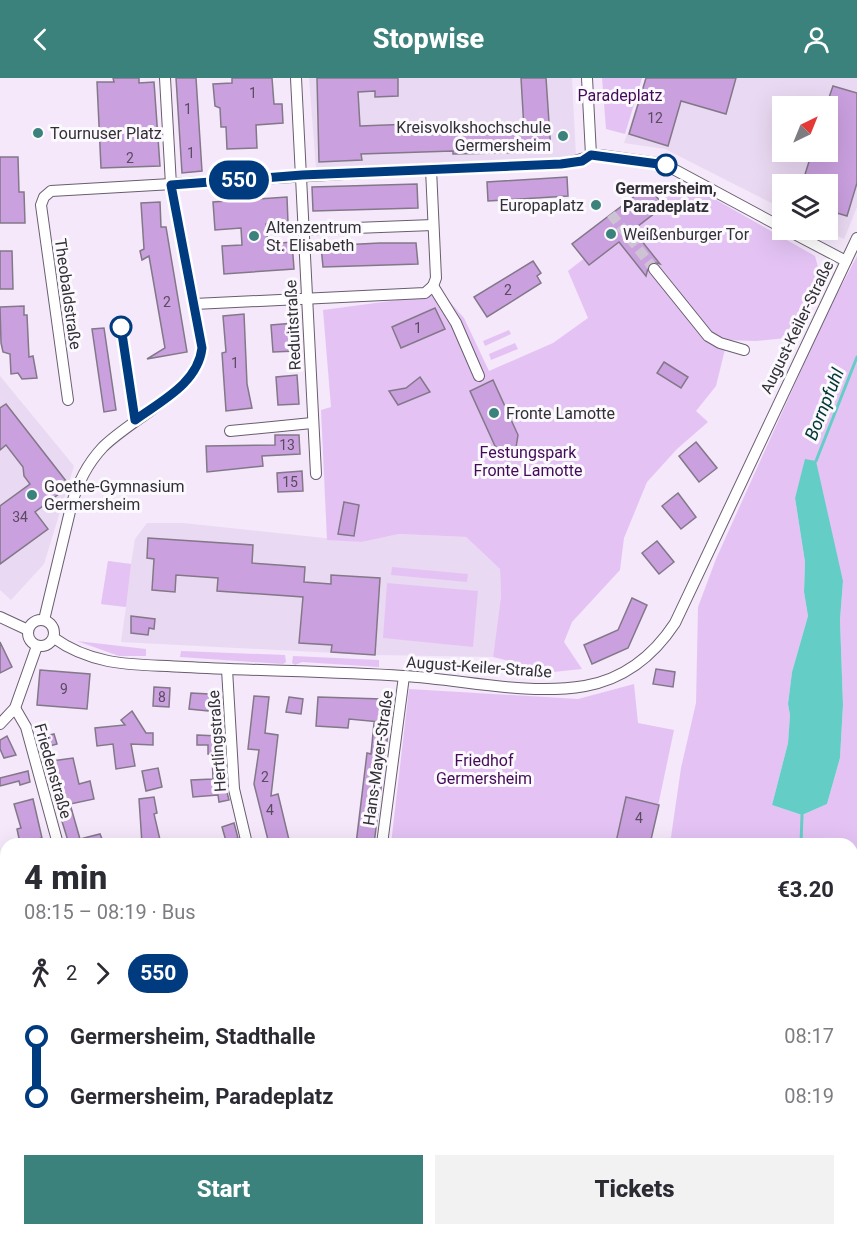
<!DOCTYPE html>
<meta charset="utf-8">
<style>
body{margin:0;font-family:Roboto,sans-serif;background:#f2f2f3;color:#2b2b33;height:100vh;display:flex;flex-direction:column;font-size:22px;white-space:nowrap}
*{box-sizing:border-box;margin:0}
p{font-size:20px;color:#7c7c81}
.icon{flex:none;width:33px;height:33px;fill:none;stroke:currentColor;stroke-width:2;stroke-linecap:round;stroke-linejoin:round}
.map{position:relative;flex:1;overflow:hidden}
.sheet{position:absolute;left:0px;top:760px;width:858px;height:398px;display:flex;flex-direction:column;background:#fff;border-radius:18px 18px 0 0;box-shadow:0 6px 24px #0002}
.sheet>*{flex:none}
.badge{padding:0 12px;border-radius:20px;font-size:21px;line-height:39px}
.needle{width:39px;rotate:43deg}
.tools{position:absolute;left:772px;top:18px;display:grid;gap:12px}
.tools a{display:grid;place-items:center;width:66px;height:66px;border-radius:0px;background:#fff;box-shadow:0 6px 24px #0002;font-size:30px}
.map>.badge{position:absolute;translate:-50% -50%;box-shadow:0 0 0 3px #fff}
.legs{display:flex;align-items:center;gap:9px;height:66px;padding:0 24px;font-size:20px}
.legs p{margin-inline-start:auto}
.headline{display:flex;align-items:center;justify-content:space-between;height:102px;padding:0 24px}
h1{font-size:33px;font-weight:800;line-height:45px}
.action{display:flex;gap:12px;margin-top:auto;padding:12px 24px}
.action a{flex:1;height:69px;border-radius:0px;background:#3b827c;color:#fff;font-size:24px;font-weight:800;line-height:69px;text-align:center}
.action a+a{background:#f2f2f3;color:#2b2b33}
ul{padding:0 24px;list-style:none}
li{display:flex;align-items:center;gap:21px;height:60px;font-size:22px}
li i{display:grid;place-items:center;width:9px;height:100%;margin:0 8px;background:currentColor}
li i::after{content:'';width:15px;height:15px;margin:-8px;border:4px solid;border-radius:50%;background:#fff}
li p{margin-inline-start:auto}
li:first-child i{background:linear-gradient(#0000 50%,currentColor 0)}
li:last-child i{background:linear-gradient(currentColor 50%,#0000 0)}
header{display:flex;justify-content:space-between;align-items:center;height:78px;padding:0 24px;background:#3b827c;color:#fff;font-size:27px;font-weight:800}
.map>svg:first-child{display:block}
</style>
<header><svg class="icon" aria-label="back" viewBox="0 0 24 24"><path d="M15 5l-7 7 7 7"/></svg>Stopwise<svg class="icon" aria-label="person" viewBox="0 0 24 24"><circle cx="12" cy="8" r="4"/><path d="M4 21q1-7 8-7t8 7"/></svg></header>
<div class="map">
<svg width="857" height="1157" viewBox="0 0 857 1157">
<rect width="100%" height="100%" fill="#f4e8fa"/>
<g fill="#ead9f2" fill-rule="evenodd">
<polygon points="309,0 572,0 576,79 316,90"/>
<path d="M646,0H857V129L844,161L824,152H828V106H783V131L665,71L624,65ZM783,28H828V74H783Z"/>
<polygon points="0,298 74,388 44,486 11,522 0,512"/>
<polygon points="147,445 183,445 362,464 399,456 466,459 500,491 501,518 493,579 375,577 121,564 126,529 101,526 108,483 131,486 135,461"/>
<polygon points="857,769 857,814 852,823 852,779"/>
<polygon points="443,1152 509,1152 499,1157 430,1157"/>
</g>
<g fill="#e4c3f4" fill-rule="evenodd">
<polygon points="602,0 642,0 625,56 606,51"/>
<polygon points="683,103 815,178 821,200 795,259 756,263 722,262 726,267 716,308 696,333 708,344 677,371 647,404 624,460 620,492 572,544 564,564 582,591 553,594 493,579 501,518 500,491 466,459 399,456 362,464 327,462 321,332 331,329 323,232 443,216 464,240 489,293 553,265 588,240 568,193"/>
<path d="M857,178V769L852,779V766H667L671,759L681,690L696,625L698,529L716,481L826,237ZM806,381L843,503L840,542L843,627L840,680L827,726L802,737L772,727L788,665L790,637L788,626L792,594L808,538L804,514L805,484L795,420Z"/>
<polygon points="509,252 511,256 485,268 483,263"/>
<polygon points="515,265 518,271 491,282 489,276"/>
<polygon points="108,483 131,486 126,529 101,526"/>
<polygon points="392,489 468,496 467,504 391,497"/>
<polygon points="387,505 478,513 473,569 383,560"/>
<polygon points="77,563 146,571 146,578 119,578"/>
<polygon points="181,573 285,577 286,584 283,586 180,579"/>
<polygon points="293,578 379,582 379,589 302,584 295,587 292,585"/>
<polygon points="634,606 638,645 674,652 650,766 391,766 409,611 578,621"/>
<polygon points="857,814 857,990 852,997 852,823"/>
<polygon points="857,1123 857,1157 839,1157 841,1152 852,1152 852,1131"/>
<polygon points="170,1152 410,1152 411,1157 171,1157"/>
</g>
<polygon fill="#64cec6" points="805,381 816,383 843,503 840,542 843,627 840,680 827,726 802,737 772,727 788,665 790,637 788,626 792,594 808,538 804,514 805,484 795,420"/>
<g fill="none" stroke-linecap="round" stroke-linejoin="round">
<g stroke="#64cec6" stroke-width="3">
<polyline points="816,383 857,279"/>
<polyline points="801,766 802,737"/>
</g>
</g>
<g fill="#caa0df" stroke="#827888" stroke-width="1.5">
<polygon points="113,0 139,0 139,5 154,4 160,88 101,90 97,4 114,4"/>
<polygon points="176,0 196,0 202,93 182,95"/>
<polygon points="232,0 272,0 274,26 282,26 283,45 256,47 257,70 227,71 226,49 221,49 220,30 215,28 213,6 232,5"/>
<polygon points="317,0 398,0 398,18 375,19 375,13 358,14 360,48 438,45 439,54 524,51 521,0 546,0 551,74 453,76 453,73 361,76 362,82 319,84"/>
<polygon points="646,0 736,0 726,36 681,23 668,68 629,56"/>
<polygon points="833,8 857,15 857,105 847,138 830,133 833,124 828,122 828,106 802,106 812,74 828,74 826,28"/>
<polygon points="0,79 18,79 19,114 24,114 25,145 0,145"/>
<polygon points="567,99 568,118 488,123 487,104"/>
<polygon points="417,106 418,130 313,133 312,109"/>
<polygon points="648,108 664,128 633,152 660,186 653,184 649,186 646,198 619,164 589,187 572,166"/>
<polygon points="287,119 288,145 266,146 268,166 292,164 294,191 224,196 222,168 242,167 241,150 215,152 213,124"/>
<polygon points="160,124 161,149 166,149 187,274 147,281 165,270 149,178 142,182 140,173 144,171 141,125"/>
<polygon points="380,165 416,165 418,186 323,189 321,168"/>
<polygon points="0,173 12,173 13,211 0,211"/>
<polygon points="533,183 541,195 537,198 541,205 487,239 474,219"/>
<polygon points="24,228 24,237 27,237 29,279 33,278 37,300 22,301 18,295 11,296 10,276 3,274 1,265 0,229"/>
<polygon points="435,230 445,251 401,270 392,249"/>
<polygon points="244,236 247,306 252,330 226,333 222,275 226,274 223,238"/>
<polygon points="294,245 296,273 273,274 271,247"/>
<polygon points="104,250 116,332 104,334 92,251"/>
<polygon points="664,284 688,299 681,310 657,295"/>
<polygon points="297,297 299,326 278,327 276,299"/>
<polygon points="420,299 430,314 398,327 389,313 406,310"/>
<polygon points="493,302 518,357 514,382 495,368 470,313"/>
<polygon points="6,326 66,403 61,407 64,412 35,434 48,451 0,486 0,428 30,406 24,398 23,389 6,367 0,372 0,330"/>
<polygon points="275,357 299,357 300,376 262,378 263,388 207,394 206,368 275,367"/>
<polygon points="696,364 717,390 699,404 679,378"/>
<polygon points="302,393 303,413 278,414 277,395"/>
<polygon points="678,415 696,439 681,451 662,428"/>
<polygon points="344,424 359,427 354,458 338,456"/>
<polygon points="148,460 253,467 252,485 305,489 304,504 331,506 331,497 380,500 375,577 331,574 332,567 299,565 303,519 217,513 218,500 176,497 175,514 152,512 154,481 147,480"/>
<polygon points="657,463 674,484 659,496 642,475"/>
<polygon points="632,520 647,527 628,570 592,586 584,567 618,552"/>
<polygon points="131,538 155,541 154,551 149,550 148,557 131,555"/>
<polygon points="0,564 12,589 0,595"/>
<polygon points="656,591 675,594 673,609 653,606"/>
<polygon points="40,592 90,596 87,631 37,627"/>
<polygon points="154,609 170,610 169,629 153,628"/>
<polygon points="191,615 209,616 208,633 189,631"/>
<polygon points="254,618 269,619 265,655 278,657 271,718 278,716 290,766 269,766 254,706 259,672 248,671"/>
<polygon points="289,619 303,621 301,636 286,634"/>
<polygon points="318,619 382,621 380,644 349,641 348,650 316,648"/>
<polygon points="132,633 146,655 153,655 153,667 131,666 135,688 116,691 113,666 97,668 95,650 125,647 121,642"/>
<polygon points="374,645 389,647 374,766 356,766 367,675 371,676"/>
<polygon points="54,656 57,666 46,669 42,659"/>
<polygon points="197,657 218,658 218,669 223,669 224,703 229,722 219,724 218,717 193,719 191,702 213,701 212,676 208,676 208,667 197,667"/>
<polygon points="7,658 16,677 4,680 0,671 0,662"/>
<polygon points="73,680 79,706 90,703 94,721 70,726 80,761 100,756 104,766 69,766 60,737 63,736 52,683"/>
<polygon points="158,690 162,709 146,713 142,693"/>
<polygon points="28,693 30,704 20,707 19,703 0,708 0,700"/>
<polygon points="154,719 157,735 154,736 161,766 142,766 139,721"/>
<polygon points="626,719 659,727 650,766 616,764"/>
<polygon points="33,721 42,760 20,765 17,751 21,750 14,726"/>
<polygon points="234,745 238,760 226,763 222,749"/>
</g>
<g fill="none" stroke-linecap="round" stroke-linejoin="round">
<polyline stroke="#cdc3d3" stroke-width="10" stroke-dasharray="10 5" stroke-linecap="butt" points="611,136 654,191"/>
<defs>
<g id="minor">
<polyline points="296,0 316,396"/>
<polyline points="587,0 591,77"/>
<polyline points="431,91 436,200 433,208"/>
<polyline points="303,152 433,147"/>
<polyline points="787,152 846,183"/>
<polyline points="654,191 708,258 720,265 744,272"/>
<polyline points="433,208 456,245 479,298"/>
<polyline points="194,226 425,215 433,208"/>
<path d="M68,322L41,127L44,119L51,113L431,91L561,86C575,85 588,77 600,77L664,86L783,150"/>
<polyline points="230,353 312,345"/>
<polyline points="0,539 28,552"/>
<circle cx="41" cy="555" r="13"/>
<path d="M44,542L71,429C77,406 87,386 103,369C132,340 197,312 202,270L171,107L165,0"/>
<path d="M54,560C69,571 89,579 108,583C133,588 159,587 185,589C257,593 330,593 403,598C462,601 526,618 585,608C624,601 654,577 675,545L857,160"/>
<polyline points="227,591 234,711 247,766"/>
<polyline points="15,630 26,649 58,766"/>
<polyline points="0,646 15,630 37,568"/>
<polyline points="382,766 404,598"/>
<polyline points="0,859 6,863"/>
<polyline points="425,1152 426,1157"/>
<polyline points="649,1157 653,1152"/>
</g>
</defs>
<use href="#minor" stroke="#685e6e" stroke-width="12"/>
<use href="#minor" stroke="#fff" stroke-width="10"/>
<g stroke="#968e9b" stroke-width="3" stroke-dasharray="8 8" stroke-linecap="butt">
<polyline points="852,791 857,782"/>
<polyline points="852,806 857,797"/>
<polyline points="459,1157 470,1152"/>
<polyline points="474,1157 485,1152"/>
</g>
</g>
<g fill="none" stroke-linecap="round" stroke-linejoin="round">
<defs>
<path id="line-1" d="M121,249L135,342C161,323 198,305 202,270L171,107L302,97L561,86L582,83L591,77L666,87"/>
</defs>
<use href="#line-1" stroke="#fff" stroke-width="14"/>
<use href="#line-1" stroke="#003b80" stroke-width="9"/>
</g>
<g fill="#3b827c" stroke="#fbf9fd" stroke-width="2">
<circle cx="38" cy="55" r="6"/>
<circle cx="563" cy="58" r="6"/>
<circle cx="596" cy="127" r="6"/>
<circle cx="611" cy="156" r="6"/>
<circle cx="254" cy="158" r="6"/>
<circle cx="494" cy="335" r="6"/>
<circle cx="32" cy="417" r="6"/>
</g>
<g fill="#fff" stroke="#003b80" stroke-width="3">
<circle cx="666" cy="87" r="10"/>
<circle cx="121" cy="249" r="10"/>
</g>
<g text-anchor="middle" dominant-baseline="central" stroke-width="6" stroke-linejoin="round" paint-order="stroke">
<g font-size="14" fill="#594b60">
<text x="253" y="15">1</text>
<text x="188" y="31">1</text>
<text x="655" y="40">12</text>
<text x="191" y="75">1</text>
<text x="130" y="80">2</text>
<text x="508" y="212">2</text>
<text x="167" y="224">2</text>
<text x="418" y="250">1</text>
<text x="235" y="285">1</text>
<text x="287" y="367">13</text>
<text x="290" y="404">15</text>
<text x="20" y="439">34</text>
<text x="64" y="611">9</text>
<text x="162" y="619">8</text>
<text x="265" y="699">2</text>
<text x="270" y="732">4</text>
<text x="639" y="740">4</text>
</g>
<g font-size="16" fill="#430b57" stroke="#fbf9fd">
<text x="620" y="17">Paradeplatz</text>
<text x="528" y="374">Festungspark<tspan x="528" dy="18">Fronte Lamotte</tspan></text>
<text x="484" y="682">Friedhof<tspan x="484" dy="18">Germersheim</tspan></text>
</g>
<g font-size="16" fill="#332f36" stroke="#fbf9fd" text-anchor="start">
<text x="551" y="49" text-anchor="end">Kreisvolkshochschule<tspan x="551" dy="18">Germersheim</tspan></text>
<text x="50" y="55">Tournuser Platz</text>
<text x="584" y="127" text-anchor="end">Europaplatz</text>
<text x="266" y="149">Altenzentrum<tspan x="266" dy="18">St. Elisabeth</tspan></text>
<text x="623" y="156">Weißenburger Tor</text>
<text x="506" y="335">Fronte Lamotte</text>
<text x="44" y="408">Goethe-Gymnasium<tspan x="44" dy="18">Germersheim</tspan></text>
</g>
<g font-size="16" font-weight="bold" fill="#332f36" stroke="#fbf9fd">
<text x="666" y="110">Germersheim,<tspan x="666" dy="18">Paradeplatz</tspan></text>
</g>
<g font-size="16" fill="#332f36" stroke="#fbf9fd">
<text transform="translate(68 216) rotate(82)">Theobaldstraße</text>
<text transform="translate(293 247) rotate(-93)">Reduitstraße</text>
<text transform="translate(797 249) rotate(-64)">August-Keiler-Straße</text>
<text transform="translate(479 589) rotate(4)">August-Keiler-Straße</text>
<text transform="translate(217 663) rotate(-94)">Hertlingstraße</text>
<text transform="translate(378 680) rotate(-82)">Hans-Mayer-Straße</text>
<text transform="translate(53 693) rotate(74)">Friedenstraße</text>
</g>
<g font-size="18" font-style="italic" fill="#033835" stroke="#fbf9fd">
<text transform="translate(824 326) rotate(-68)">Bornpfuhl</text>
</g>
</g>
</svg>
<div class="tools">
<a><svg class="needle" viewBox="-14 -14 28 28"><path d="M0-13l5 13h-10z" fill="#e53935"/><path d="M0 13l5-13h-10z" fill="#7c7c81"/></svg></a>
<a><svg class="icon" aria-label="layers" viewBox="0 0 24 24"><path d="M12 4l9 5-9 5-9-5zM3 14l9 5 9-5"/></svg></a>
</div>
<b class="badge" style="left:239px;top:102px;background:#003b80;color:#fff">550</b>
<section class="sheet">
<div class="headline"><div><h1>4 min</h1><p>08:15 – 08:19 · Bus</p></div><b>€3.20</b></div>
<div class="legs"><svg class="icon" aria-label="walk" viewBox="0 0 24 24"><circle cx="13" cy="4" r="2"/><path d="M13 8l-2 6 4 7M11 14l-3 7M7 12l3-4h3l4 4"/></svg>2<svg class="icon" aria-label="forward" viewBox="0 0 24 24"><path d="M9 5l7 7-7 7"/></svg><b class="badge" style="background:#003b80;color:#fff">550</b></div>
<ul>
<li><i style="color:#003b80"></i><b>Germersheim, Stadthalle</b><p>08:17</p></li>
<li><i style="color:#003b80"></i><b>Germersheim, Paradeplatz</b><p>08:19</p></li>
</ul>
<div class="action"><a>Start</a><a>Tickets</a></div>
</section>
</div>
